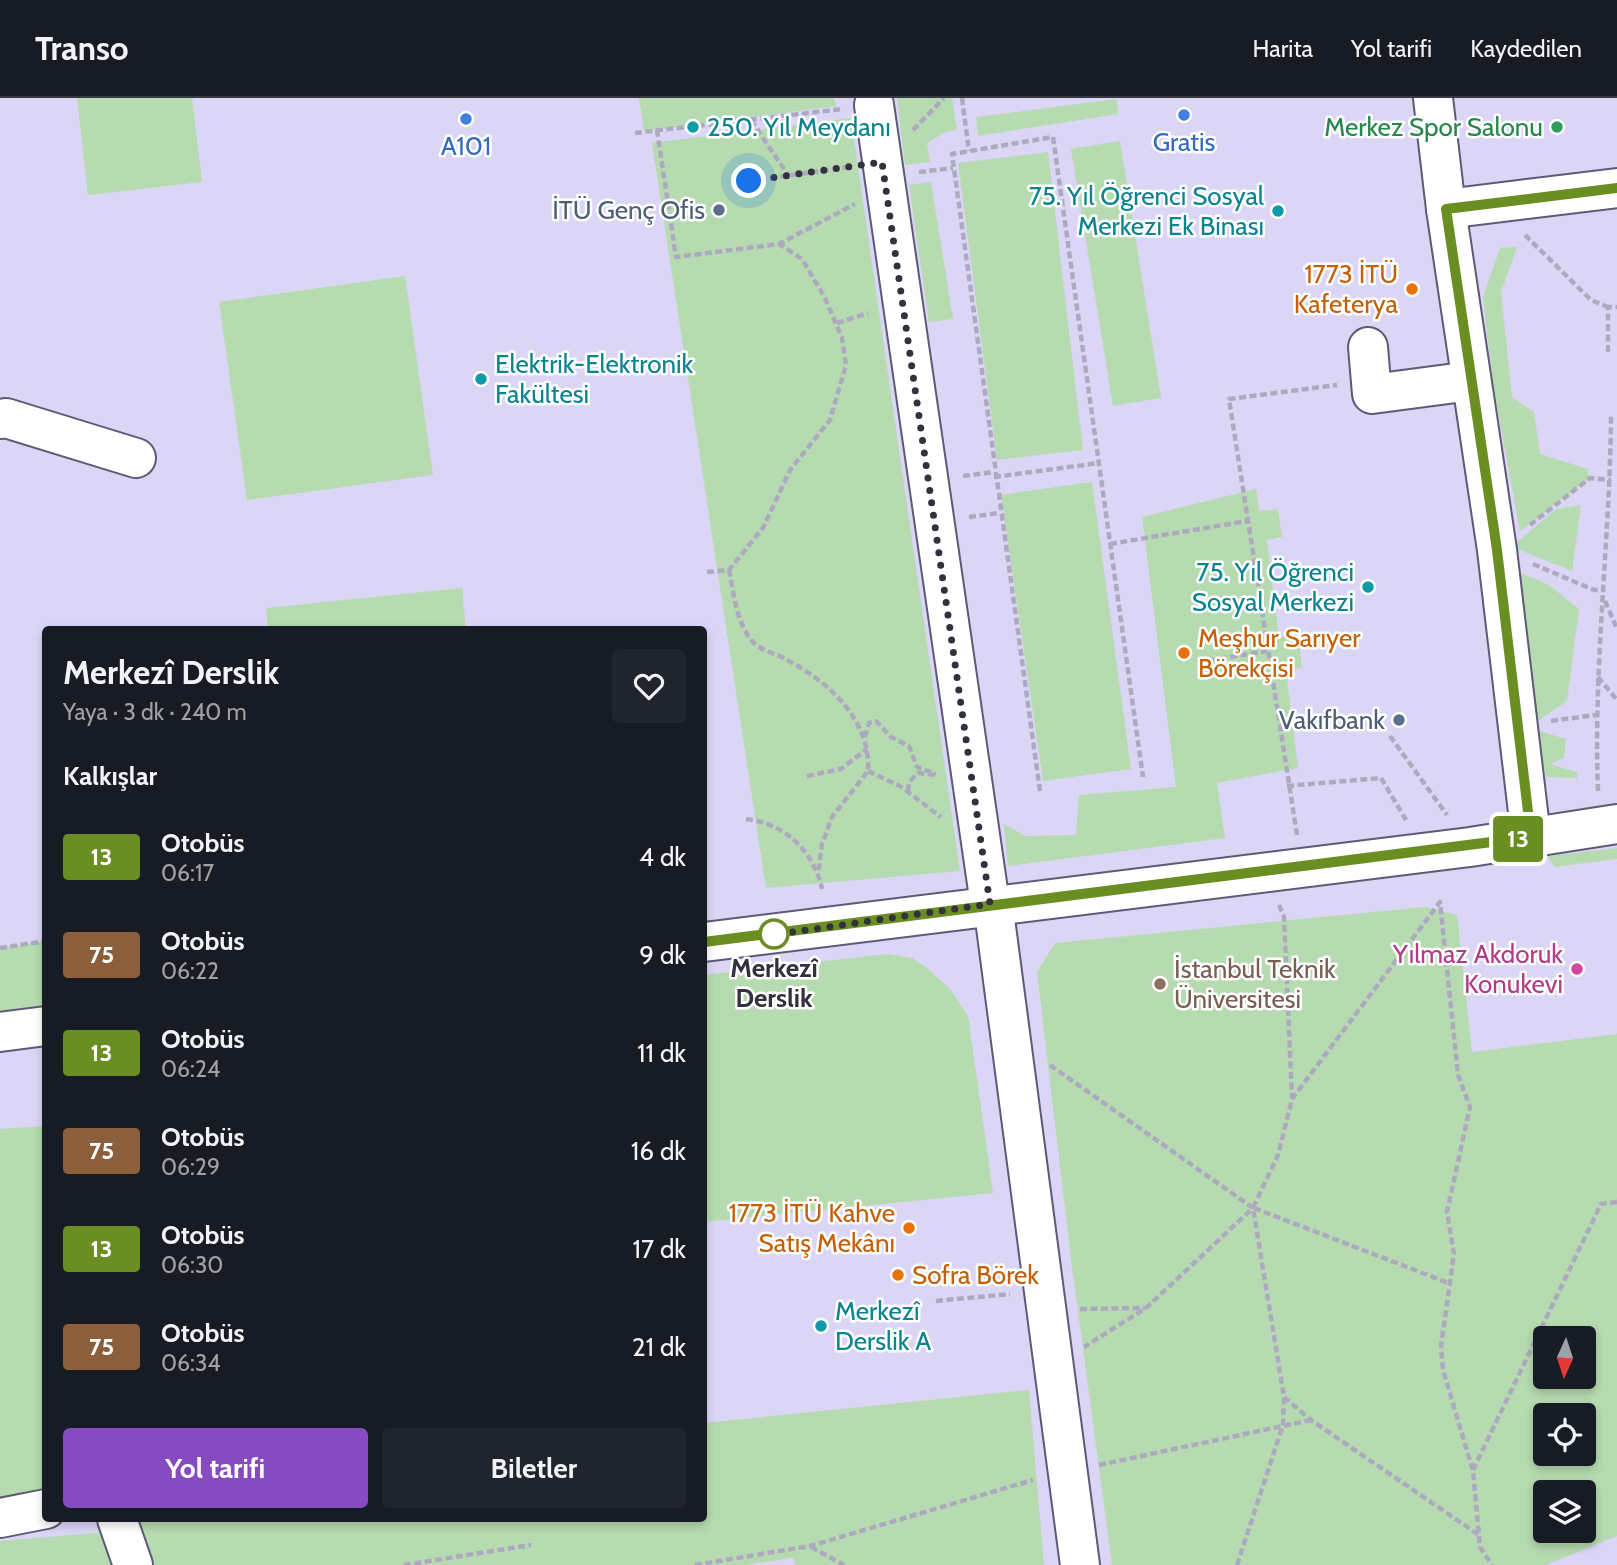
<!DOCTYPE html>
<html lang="tr">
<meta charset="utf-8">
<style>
body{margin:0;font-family:Cabin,sans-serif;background:#20242c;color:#f1f3f6;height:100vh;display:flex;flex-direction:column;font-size:26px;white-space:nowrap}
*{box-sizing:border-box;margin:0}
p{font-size:23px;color:#9ea1a6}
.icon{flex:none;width:38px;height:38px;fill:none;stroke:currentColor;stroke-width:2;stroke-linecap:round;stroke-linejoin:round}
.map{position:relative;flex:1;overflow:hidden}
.sheet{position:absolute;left:42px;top:528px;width:665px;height:896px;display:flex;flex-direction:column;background:#171b24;border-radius:7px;box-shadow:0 4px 10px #0003}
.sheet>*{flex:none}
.badge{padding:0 14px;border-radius:5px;font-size:24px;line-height:46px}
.needle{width:46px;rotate:183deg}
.controls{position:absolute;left:1533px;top:1228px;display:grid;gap:14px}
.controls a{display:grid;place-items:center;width:63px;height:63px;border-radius:7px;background:#171b24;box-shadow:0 4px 10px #0003;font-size:35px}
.you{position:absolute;width:35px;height:35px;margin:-18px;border:5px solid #fff;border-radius:50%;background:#1a73e8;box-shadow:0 0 0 10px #1a73e833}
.map>.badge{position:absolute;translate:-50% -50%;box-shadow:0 0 0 4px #fff}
h2{padding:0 21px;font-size:26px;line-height:63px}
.round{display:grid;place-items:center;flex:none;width:74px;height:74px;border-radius:7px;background:#20242c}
.overview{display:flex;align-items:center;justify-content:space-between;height:119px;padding:0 21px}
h1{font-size:33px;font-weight:700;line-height:52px}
.primary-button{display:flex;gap:14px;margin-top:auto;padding:14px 21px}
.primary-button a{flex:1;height:80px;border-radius:7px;background:#864bc1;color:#fff;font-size:28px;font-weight:700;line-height:80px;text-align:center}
.primary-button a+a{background:#20242c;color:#f1f3f6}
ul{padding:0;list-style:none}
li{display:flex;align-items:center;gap:21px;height:98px;padding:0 21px}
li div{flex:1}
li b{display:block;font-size:26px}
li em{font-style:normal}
li .badge{min-width:77px;font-weight:700;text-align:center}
header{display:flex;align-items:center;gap:42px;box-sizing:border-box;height:98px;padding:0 35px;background:#171b24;border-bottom:2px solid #363941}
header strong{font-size:33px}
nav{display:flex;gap:38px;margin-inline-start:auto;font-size:24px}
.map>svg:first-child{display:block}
</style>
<header>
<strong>Transo</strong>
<nav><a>Harita</a><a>Yol tarifi</a><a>Kaydedilen</a></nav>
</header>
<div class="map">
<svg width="1617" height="1467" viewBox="0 0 1617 1467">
<rect width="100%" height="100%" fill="#e7e3fe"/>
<path fill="#dbd6f6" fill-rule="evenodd" d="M0,0H1617V1467H0ZM46,532H704V1421H46ZM1545,1241H1584V1279H1545ZM1545,1318H1584V1356H1545ZM1545,1395H1584V1433H1545Z"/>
<g fill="#b6dbb0" fill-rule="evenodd">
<polygon points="77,0 192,0 202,84 88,97"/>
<polygon points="639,0 834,0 836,8 644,33"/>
<polygon points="897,0 952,0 957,32 947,33 927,45 930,64 905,67"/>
<polygon points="1117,1 1118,16 978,38 976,19"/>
<polygon points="851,20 960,773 766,790 652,45"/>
<polygon points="1120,43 1161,300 1113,308 1071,51"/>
<polygon points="1048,54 1083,352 997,362 958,65"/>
<polygon points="931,84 953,221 929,224 909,87"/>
<polygon points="1517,149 1501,194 1512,299 1534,314 1540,356 1588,371 1589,381 1520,433 1493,287 1483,199 1500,150"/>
<polygon points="405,178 433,377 247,402 219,204"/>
<polygon points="1092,384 1131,671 1043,683 1001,397"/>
<polygon points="1256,391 1259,413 1278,411 1282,439 1267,442 1279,539 1298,537 1302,570 1286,572 1298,670 1217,685 1225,740 1008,768 1004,726 1025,738 1076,737 1079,697 1176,689 1142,419"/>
<polygon points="1581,407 1572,473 1517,451 1516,445 1556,411"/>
<polygon points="1519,474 1549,487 1579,511 1567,603 1535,625"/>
<polygon points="462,490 466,532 268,532 266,510"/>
<polygon points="1536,632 1566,641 1564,660 1550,666 1577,674 1577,680 1546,679"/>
<polygon points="1617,750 1617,761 1554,769 1548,758"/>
<path d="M1425,809L1457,817L1472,954L1617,936V1438L1546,1467H1112L1071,1161L1037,874L1055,845ZM1545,1241H1584V1279H1545ZM1545,1318H1584V1356H1545ZM1545,1395H1584V1433H1545Z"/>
<polygon points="45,843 45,913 0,919 0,850"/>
<polygon points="887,856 912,860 926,869 951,892 968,918 993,1095 704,1124 704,877"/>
<polygon points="45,1028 45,1411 0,1420 0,1031"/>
<polygon points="1029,1292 1044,1467 795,1467 793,1460 746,1467 0,1467 0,1443 108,1434 117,1421 704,1421 704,1325"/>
</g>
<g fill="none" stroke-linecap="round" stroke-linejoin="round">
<defs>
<g id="minor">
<polyline points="1433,0 1446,111 1497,452 1531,739"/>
<polyline points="874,7 990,806"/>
<polyline points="1446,111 1617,90"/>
<polyline points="1368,249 1372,296 1471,283"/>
<polyline points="0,321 6,320 136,360"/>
<polyline points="993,806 1080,1467"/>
<polyline points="704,844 1470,749 1617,726"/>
<polyline points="0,934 46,928"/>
<polyline points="0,1420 46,1411"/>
<polyline points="117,1421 133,1467"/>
</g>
</defs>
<use href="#minor" stroke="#5e5976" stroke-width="42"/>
<g stroke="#adaac0" stroke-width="4.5" stroke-dasharray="7 3.5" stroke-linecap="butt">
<polyline points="962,0 969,53"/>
<polyline points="751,22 788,77"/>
<polyline points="657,32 676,159 779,146 855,106"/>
<polyline points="913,32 944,0"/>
<polyline points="635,35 842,11"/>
<polyline points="919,74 953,70"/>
<polyline points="749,83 848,69"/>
<polyline points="1525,137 1591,202 1608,209"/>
<polyline points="837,225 868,215"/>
<polyline points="1608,254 1608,209 1617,209"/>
<polyline points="963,378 994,374"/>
<polyline points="994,379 1099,365"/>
<polyline points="969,419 999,415"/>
<polyline points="1530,427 1590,380 1611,382"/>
<polyline points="1110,446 1247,423"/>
<polyline points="1533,466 1594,492 1605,492"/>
<path d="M729,472C734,496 736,525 753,544C760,552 777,556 787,562C829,584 871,622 868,673L832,719L822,746L818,777"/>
<polyline points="707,474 729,472 763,430 790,372 830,322 846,267 842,240 825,200 802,161 779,146"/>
<polyline points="1605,503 1617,531"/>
<polyline points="1199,564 1267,553"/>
<polyline points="1598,579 1617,602"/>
<polyline points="1551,623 1595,617"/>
<polyline points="1390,638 1447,717"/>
<polyline points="865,639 869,625 876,623 891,639 909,648 917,669 936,676"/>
<polyline points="868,673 900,688 941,719"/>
<polyline points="807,678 841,671 867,651"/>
<polyline points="1287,688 1381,680 1406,722"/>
<polyline points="908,693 909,684 918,675 937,677"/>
<polyline points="1040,693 952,56 1053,39 1143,679"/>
<path d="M1598,693C1593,568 1610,443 1611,318"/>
<path d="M746,721C785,725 814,754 822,791"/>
<polyline points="1297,737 1229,301 1337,287"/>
<polyline points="1279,807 1284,819 1292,1000"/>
<polyline points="0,850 46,843"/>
<polyline points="1050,967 1253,1110 1146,1210 1084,1249"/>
<polyline points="1254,1110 1451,1186"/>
<polyline points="936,1203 1010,1196"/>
<polyline points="1080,1211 1145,1210"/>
<polyline points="1284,1299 1311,1322 1479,1437"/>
<polyline points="1099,1367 1311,1322"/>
<polyline points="1473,1372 1601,1106 1617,1104"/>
<polyline points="811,1449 844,1467"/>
<polyline points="404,1467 531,1447"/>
<polyline points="695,1467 810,1448 1033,1382"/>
<polyline points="1237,1467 1283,1327 1284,1299 1253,1110 1278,1057 1292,1001 1440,804 1458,977 1470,1009 1447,1114 1454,1156 1441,1248 1443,1272 1473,1373 1480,1449 1492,1467"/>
</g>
<use href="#minor" stroke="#fff" stroke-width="38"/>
</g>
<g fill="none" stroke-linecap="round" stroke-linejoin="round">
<defs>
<polyline id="line" points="704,844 1531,739 1497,452 1446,111 1617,90"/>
</defs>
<use href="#line" stroke="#fff" stroke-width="16"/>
<use href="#line" stroke="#6b8e23" stroke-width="10"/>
<polyline stroke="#33313e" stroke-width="7" stroke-dasharray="0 12.6" points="749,83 882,64 990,806 764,838 774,836"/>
</g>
<g fill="#3f7fe0" stroke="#fff" stroke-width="2.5">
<circle cx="1184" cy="17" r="7"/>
<circle cx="466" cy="21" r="7"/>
</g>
<g fill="#0f9aa8" stroke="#fff" stroke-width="2.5">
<circle cx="693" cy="29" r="7"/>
<circle cx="1278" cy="113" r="7"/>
<circle cx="481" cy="281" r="7"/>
<circle cx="1368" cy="489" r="7"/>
<circle cx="821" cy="1228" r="7"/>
</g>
<circle fill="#2e9e5b" stroke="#fff" stroke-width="2.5" cx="1557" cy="29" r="7"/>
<g fill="#5c6f8a" stroke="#fff" stroke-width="2.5">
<circle cx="719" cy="112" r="7"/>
<circle cx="1399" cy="622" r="7"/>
</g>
<g fill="#e8710a" stroke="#fff" stroke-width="2.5">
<circle cx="1412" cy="191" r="7"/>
<circle cx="1184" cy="555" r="7"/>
<circle cx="909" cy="1130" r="7"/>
<circle cx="898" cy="1177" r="7"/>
</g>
<circle fill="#fff" stroke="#6b8e23" stroke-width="3.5" cx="774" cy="836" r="14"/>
<circle fill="#d1479c" stroke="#fff" stroke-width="2.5" cx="1577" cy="871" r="7"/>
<circle fill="#8d6e63" stroke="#fff" stroke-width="2.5" cx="1160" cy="886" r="7"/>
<g text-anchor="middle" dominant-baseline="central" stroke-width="5" stroke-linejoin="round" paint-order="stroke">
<g font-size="26" fill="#0d838f" stroke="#fff" text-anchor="start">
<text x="707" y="29">250. Yıl Meydanı</text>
<text x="1264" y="98" text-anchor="end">75. Yıl Öğrenci Sosyal<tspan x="1264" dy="30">Merkezi Ek Binası</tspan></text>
<text x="495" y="266">Elektrik-Elektronik<tspan x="495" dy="30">Fakültesi</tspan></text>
<text x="1354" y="474" text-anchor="end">75. Yıl Öğrenci<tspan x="1354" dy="30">Sosyal Merkezi</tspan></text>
<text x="835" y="1213">Merkezî<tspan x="835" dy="30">Derslik A</tspan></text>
</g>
<g font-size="26" fill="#27864d" stroke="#fff" text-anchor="end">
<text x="1543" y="29">Merkez Spor Salonu</text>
</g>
<g font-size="26" fill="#366cbe" stroke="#fff">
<text x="1184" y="44">Gratis</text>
<text x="466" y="48">A101</text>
</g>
<g font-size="26" fill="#4e5e75" stroke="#fff" text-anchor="end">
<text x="705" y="112">İTÜ Genç Ofis</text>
<text x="1385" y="622">Vakıfbank</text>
</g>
<g font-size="26" fill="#c56008" stroke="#fff" text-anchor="end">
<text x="1398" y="176">1773 İTÜ<tspan x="1398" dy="30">Kafeterya</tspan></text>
<text x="1198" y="540" text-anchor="start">Meşhur Sarıyer<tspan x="1198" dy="30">Börekçisi</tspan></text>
<text x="895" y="1115">1773 İTÜ Kahve<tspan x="895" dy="30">Satış Mekânı</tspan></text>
<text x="912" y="1177" text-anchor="start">Sofra Börek</text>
</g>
<g font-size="26" fill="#b23c85" stroke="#fff" text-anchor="end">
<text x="1563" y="856">Yılmaz Akdoruk<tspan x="1563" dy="30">Konukevi</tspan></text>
</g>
<g font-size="26" font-weight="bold" fill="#33313e" stroke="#fff">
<text x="774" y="870">Merkezî<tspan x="774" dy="30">Derslik</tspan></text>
</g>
<g font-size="26" fill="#785e54" stroke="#fff" text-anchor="start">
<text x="1174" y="871">İstanbul Teknik<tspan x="1174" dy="30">Üniversitesi</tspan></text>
</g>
</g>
</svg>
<div class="controls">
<a><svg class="needle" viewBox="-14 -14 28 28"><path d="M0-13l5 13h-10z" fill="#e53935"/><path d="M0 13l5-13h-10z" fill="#9ea1a6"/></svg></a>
<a><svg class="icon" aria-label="locate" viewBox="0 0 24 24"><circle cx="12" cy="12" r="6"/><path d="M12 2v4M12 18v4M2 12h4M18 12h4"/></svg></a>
<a><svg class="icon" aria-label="layers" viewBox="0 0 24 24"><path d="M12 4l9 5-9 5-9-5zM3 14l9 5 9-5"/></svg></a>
</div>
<div class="you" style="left:749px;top:83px"></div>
<b class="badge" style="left:1518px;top:741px;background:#6b8e23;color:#fff">13</b>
<section class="sheet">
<div class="overview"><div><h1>Merkezî Derslik</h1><p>Yaya · 3 dk · 240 m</p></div><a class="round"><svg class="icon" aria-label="heart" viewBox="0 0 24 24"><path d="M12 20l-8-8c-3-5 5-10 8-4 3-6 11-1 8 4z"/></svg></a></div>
<h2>Kalkışlar</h2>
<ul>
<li><span class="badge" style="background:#6b8e23;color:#fff">13</span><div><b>Otobüs</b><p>06:17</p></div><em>4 dk</em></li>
<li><span class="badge" style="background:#8b5e3c;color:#fff">75</span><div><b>Otobüs</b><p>06:22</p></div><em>9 dk</em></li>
<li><span class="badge" style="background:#6b8e23;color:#fff">13</span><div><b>Otobüs</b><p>06:24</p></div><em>11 dk</em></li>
<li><span class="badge" style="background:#8b5e3c;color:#fff">75</span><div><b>Otobüs</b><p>06:29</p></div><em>16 dk</em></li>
<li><span class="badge" style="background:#6b8e23;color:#fff">13</span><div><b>Otobüs</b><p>06:30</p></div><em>17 dk</em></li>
<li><span class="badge" style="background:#8b5e3c;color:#fff">75</span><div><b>Otobüs</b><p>06:34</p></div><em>21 dk</em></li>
</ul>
<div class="primary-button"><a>Yol tarifi</a><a>Biletler</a></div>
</section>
</div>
